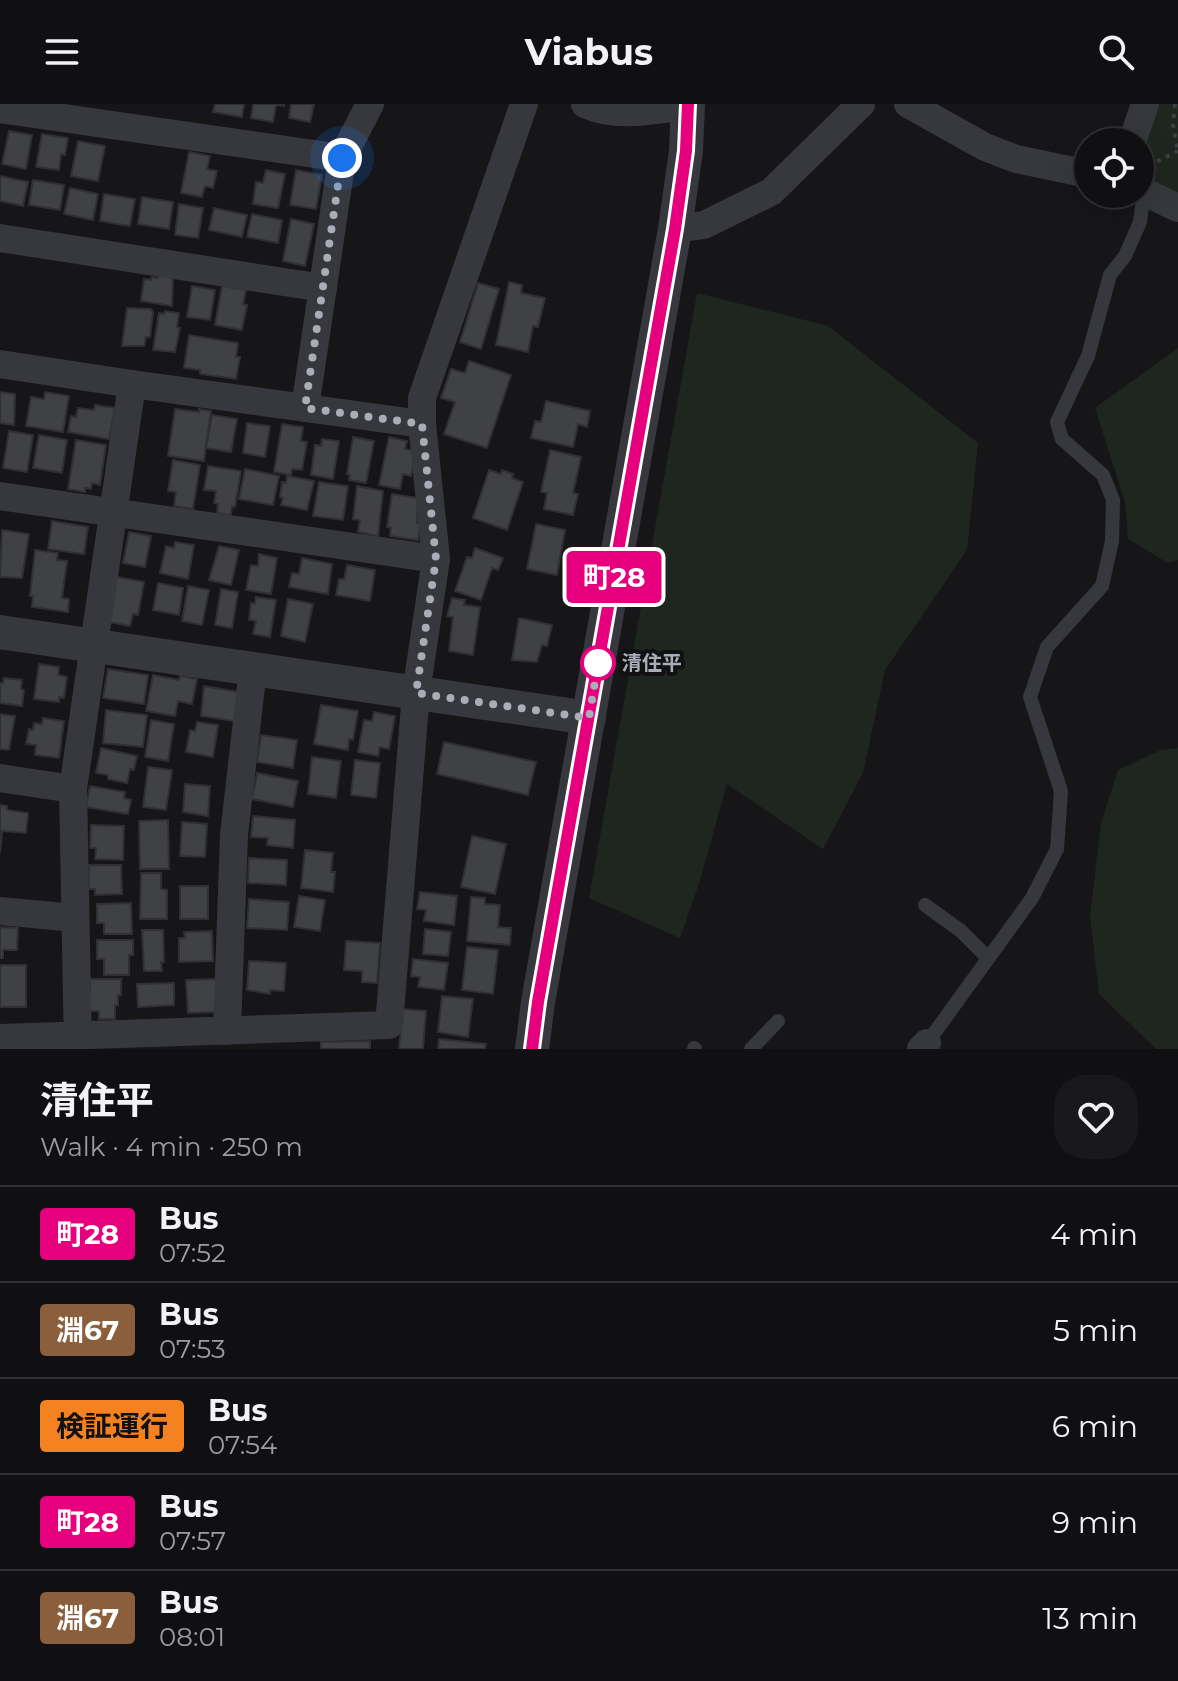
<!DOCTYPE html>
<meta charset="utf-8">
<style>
body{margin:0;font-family:Montserrat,"Noto Sans JP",sans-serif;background:#19191b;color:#f1f3f6;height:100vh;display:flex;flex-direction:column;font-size:30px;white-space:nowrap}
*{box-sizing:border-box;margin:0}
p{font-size:26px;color:#9c9d9f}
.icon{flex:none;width:44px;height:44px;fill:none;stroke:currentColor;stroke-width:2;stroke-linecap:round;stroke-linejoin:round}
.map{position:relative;height:945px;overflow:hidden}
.panel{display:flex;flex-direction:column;background:#101012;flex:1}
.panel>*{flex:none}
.badge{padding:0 16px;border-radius:6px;font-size:28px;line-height:52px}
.buttons{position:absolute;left:1074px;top:24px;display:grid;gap:16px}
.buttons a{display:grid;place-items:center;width:80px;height:80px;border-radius:50%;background:#101012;box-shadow:0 8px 32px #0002,0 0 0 2px #303032;font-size:40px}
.you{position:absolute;width:40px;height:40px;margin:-20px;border:6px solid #fff;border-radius:50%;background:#1a73e8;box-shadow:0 0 0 12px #1a73e833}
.map>.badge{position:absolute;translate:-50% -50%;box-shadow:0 0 0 4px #fff}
.round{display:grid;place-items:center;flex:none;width:84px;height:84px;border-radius:32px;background:#19191b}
.headline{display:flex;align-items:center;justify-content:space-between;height:136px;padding:0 40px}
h1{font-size:38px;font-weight:700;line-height:60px}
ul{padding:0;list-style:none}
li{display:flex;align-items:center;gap:24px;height:96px;padding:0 40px;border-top:2px solid #303032}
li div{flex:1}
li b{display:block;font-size:30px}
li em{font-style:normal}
li .badge{min-width:88px;font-weight:700;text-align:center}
header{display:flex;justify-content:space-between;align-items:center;height:104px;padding:0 40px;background:#101012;font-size:36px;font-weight:700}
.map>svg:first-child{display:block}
</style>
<header><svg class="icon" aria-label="menu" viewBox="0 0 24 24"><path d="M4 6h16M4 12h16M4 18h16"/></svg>Viabus<svg class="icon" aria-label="search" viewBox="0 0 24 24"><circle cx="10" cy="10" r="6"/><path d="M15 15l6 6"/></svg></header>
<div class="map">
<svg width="1178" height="945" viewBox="0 0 1178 945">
<rect width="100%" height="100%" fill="#161618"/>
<g fill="#1e261f">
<polygon points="1156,0 1178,0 1178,92 1140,74 1140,48"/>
<polygon points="697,189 828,222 978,339 967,446 885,566 863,669 823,745 727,680 699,780 680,834 589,794"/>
<polygon points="1178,244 1178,456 1168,459 1128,435 1125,398 1095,304"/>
<polygon points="1178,644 1178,945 1156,945 1099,890 1090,812 1101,719 1118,666 1161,646"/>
</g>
<g fill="#404145" stroke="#303034" stroke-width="2">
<polygon points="215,0 244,0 242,13 213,8"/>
<polygon points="253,0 284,0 284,2 276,1 273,18 251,14"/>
<polygon points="291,0 314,0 310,18 289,14"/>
<polygon points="9,27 32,31 26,65 2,60"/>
<polygon points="42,30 68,34 65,51 61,50 59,66 36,63"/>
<polygon points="78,37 105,42 98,77 71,72"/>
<polygon points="189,48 210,52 207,65 217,67 213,84 205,82 202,93 181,89"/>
<polygon points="266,66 285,70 278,104 253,100 256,78 263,79"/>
<polygon points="296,66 322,71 316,105 290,101"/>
<polygon points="0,72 28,78 23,102 0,97"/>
<polygon points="33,76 64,81 60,106 29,101"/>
<polygon points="70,84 98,90 93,116 64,110"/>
<polygon points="104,90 135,95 130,122 100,117"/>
<polygon points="142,93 173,98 169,125 138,120"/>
<polygon points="179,100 203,104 198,134 175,131"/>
<polygon points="214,104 247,111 242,133 209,126"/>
<polygon points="252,110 282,116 278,139 247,133"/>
<polygon points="291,115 314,120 305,162 283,157"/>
<polygon points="158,171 173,173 172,202 141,197 144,175 151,176 152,173 158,174"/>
<polygon points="509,178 522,181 521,189 545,194 538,223 533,222 528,248 496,241"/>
<polygon points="478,179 499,185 481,245 460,238"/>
<polygon points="192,182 215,186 210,216 187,213"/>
<polygon points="222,182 246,186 243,200 247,201 242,226 215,221"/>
<polygon points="127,204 151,205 153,208 150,233 146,233 144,242 122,242"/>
<polygon points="165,207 179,209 177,223 180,224 175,248 153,246 159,209 164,210"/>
<polygon points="189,231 238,239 236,253 240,253 236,275 200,270 200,266 184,264"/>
<polygon points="469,257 511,271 487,344 444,330 455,298 441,294 445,282 451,265 465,269"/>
<polygon points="0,288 15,290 14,321 0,319"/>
<polygon points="45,288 69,292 63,328 26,322 31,293 44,295"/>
<polygon points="546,297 590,307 587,323 578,320 573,343 531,334 535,317 541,318"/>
<polygon points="95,301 115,304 109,335 68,328 71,312 76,313 78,304 94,306"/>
<polygon points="175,305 199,308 199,305 211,307 204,357 168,352"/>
<polygon points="212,311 237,315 231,348 206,344"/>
<polygon points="247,319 270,322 265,353 243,349"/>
<polygon points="282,320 303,323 301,337 307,338 302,366 292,365 291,371 274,368"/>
<polygon points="9,327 33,331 27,368 3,364"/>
<polygon points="39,331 67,336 62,369 33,364"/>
<polygon points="353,333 374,337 366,379 349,376 350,371 347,370"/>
<polygon points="389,333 407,337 405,345 416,347 411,372 403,370 400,385 379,381"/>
<polygon points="322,335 339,337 333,375 311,371 315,341 321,342"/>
<polygon points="76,336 106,341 100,381 92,379 91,385 85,384 85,388 68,385"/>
<polygon points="550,346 581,353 573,389 578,390 573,411 544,405 547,389 541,388"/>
<polygon points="173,356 200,361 193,405 174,402 176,388 168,387"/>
<polygon points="208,362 241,367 235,403 232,402 231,411 217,409 218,400 214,399 216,387 204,386"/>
<polygon points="245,365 279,372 273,401 239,395"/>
<polygon points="489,366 501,370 502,366 513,370 512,374 523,378 507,426 473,414"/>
<polygon points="287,372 314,377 307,406 281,401 283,394 280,393 282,378 286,379"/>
<polygon points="319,378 348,382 343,416 313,412"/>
<polygon points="357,382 383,387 378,432 358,428 360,416 353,415"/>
<polygon points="392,390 418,394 417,419 421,419 418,436 390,432 391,424 387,423"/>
<polygon points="52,417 88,423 84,450 48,445"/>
<polygon points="536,420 565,426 557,471 527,465"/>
<polygon points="2,426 29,430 22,474 0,473"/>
<polygon points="129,428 151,432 145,463 123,459"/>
<polygon points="175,438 194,441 188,475 160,469 166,442 174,444"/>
<polygon points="219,442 239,446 231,481 209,476"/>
<polygon points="475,444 503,454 498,466 492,464 481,496 455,487 467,453 472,454"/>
<polygon points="35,446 58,449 57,456 67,457 62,494 69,495 68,508 32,503 33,492 30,492"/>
<polygon points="259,450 277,454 271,490 246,486 251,461 258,462"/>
<polygon points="302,454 332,460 328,490 289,483 292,469 299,470"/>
<polygon points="347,461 375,466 370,497 336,491 339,475 344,475"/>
<polygon points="117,473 144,478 138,511 133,510 130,522 109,518"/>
<polygon points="158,479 183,484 179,511 153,506"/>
<polygon points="188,482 209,486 202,521 182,517"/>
<polygon points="221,485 238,488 232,524 215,521"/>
<polygon points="256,493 276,496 270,533 253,530 256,517 249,516 251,499 255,500"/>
<polygon points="452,494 465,496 464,501 480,503 473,551 449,547 453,513 447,512"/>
<polygon points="288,495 313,500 305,538 281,532"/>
<polygon points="519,514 552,521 547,542 542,541 537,558 512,556"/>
<polygon points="39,560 59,563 58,571 67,573 64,594 59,593 59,598 34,595"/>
<polygon points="108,565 148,571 144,600 103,594"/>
<polygon points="153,571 179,576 180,572 197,575 192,600 178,597 175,612 146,607"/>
<polygon points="4,574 22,576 21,585 24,586 22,602 0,599 0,579 3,579"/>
<polygon points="204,582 239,588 234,617 201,612"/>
<polygon points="321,601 358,607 353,636 349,635 348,646 314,640"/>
<polygon points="106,606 147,611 143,643 103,639"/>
<polygon points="374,608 395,612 389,645 380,643 378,652 358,648 364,616 372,617"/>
<polygon points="0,610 15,612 9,646 0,645"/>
<polygon points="43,614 64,617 59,654 35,651 36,641 26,640 29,625 33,626 34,619 42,620"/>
<polygon points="151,616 174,620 168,657 145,653"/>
<polygon points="197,618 218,621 213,653 186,648 190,626 195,627"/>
<polygon points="261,631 297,636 293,664 257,658"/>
<polygon points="444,638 536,658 528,691 437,670"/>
<polygon points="101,644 137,652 134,666 130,665 127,679 108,675 108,671 96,669"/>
<polygon points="312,653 341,657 336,694 308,690"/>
<polygon points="355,656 380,659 376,694 351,691"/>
<polygon points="148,663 172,666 166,706 143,703"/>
<polygon points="257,669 298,677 293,703 252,695"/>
<polygon points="185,680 210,682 208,712 183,708"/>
<polygon points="90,682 125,688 124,694 131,696 128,710 86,703"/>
<polygon points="0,701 7,702 7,706 28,709 26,729 2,727 0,749"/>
<polygon points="253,712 295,716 293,744 267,741 268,734 251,733"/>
<polygon points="168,716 169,765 140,765 139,717"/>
<polygon points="182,718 207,720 205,753 180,752"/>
<polygon points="91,721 124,722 123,756 95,755 96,744 90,744"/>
<polygon points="472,732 506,740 495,790 461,783"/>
<polygon points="305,746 333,749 331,768 335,768 333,788 301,784"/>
<polygon points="249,754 287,756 286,781 248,779"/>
<polygon points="89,761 121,761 122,790 95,791 95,785 89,785"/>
<polygon points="141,769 161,769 161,785 167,786 167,815 140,815"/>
<rect x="180" y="782" width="28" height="33"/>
<polygon points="420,788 457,792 454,821 424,817 426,806 417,805"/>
<polygon points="299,792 325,796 320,827 294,823"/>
<polygon points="471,793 485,794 485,800 500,801 498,823 511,824 510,841 467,837"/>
<polygon points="249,795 289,798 287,826 247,824"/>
<polygon points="131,799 132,830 104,830 104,819 97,819 97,800"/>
<polygon points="0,823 18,824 17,846 3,846 3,854 0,854"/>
<polygon points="425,825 451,828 448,852 423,850"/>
<polygon points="142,826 163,826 164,858 161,858 162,867 144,867"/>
<polygon points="212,827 213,857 179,858 179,834 185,834 184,828"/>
<polygon points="97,836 133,836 133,851 129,851 129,871 104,871 104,855 97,855"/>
<polygon points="346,837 380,839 377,879 362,878 362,867 344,866"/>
<polygon points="467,843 498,846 493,890 462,886"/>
<polygon points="413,855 448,859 444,886 418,883 420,873 411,872"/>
<polygon points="249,857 286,859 284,887 270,886 270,890 247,886"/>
<rect x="0" y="861" width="26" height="42"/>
<polygon points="90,875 121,875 121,891 118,891 118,901 115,901 115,915 99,915 99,907 90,907"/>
<polygon points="217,875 218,908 188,909 186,876"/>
<polygon points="174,879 174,901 138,903 137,880"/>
<polygon points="442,892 473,895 468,933 438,928"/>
<polygon points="403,905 426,907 423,945 399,945"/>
<polygon points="439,935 486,940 485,945 438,945"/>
<polygon points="370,937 370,945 321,945 321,938"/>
</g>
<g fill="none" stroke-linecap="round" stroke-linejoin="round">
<g stroke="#3d3f44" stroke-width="4" stroke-dasharray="4 6" stroke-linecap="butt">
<polyline points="1175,0 1173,21 1178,47"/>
<polyline points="1148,62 1178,47"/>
</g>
<g stroke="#37383d" stroke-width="14">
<polyline points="925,801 961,827 988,854"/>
<polyline points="927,939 1032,794 1057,745 1061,687 1030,593 1047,543 1102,482 1112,437 1113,396 1103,371 1062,335 1057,318 1088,252 1110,171 1125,152 1140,118 1144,88"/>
<polyline points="694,944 695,945"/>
<polyline points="751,945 778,917"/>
</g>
<g stroke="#37383d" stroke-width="28">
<path d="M585,0C617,15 654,6 688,2"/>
<polyline points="908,0 985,43 1016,55 1088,70"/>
<polyline points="0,5 342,54"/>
<polyline points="1132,38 1145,0"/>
<polyline points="1140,86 1178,104"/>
<polyline points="675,125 704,121 771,88 861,0"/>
<polyline points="0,134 323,184"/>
<polyline points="0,260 132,280 73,685 78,945"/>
<polyline points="132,280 422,320"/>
<polyline points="305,304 342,54 370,0"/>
<polyline points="0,392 436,455"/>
<polyline points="0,674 73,685"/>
<polyline points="0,807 75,814"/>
<polyline points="227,927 234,731 253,565"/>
<polyline points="0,934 389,921 416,589 436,455 422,320 422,294 524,0"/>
<polyline points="921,945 927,939"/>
</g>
<g stroke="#37383d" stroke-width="34">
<polyline points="0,528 589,614"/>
<polyline points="532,945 538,898 675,125 686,47 688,0"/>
</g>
</g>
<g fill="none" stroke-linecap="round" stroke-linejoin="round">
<defs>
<polyline id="line" points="532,945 538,898 675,125 686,47 688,0"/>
</defs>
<use href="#line" stroke="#fff" stroke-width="18"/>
<use href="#line" stroke="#e6007e" stroke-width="12"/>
<polyline stroke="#a8adb8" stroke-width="8" stroke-dasharray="0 14.4" points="342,54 305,304 422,320 436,455 416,589 589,614 599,553 598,559"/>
</g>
<circle fill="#fff" stroke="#e6007e" stroke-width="4" cx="598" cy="559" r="16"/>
<g text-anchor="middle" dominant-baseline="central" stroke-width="8" stroke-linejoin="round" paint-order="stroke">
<g font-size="20" font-weight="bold" fill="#a8adb8" stroke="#111113" text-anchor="start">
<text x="622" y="559">清住平</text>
</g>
</g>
</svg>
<div class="buttons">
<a><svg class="icon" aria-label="locate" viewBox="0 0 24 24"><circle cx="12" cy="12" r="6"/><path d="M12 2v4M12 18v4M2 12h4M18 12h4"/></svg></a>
</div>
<div class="you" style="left:342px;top:54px"></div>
<b class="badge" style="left:614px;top:473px;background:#e6007e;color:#fff">町28</b>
</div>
<section class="panel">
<div class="headline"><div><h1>清住平</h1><p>Walk · 4 min · 250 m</p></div><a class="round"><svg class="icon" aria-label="heart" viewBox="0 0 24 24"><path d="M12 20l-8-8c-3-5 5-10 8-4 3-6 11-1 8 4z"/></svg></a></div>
<ul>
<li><span class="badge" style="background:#e6007e;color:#fff">町28</span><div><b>Bus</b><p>07:52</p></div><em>4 min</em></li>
<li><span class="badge" style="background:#8b5e3c;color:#fff">淵67</span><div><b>Bus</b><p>07:53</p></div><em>5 min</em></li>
<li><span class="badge" style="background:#f58220;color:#111">検証運行</span><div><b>Bus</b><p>07:54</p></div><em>6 min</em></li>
<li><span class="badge" style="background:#e6007e;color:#fff">町28</span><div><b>Bus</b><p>07:57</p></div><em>9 min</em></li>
<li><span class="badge" style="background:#8b5e3c;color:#fff">淵67</span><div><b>Bus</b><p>08:01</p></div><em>13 min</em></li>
</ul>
</section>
